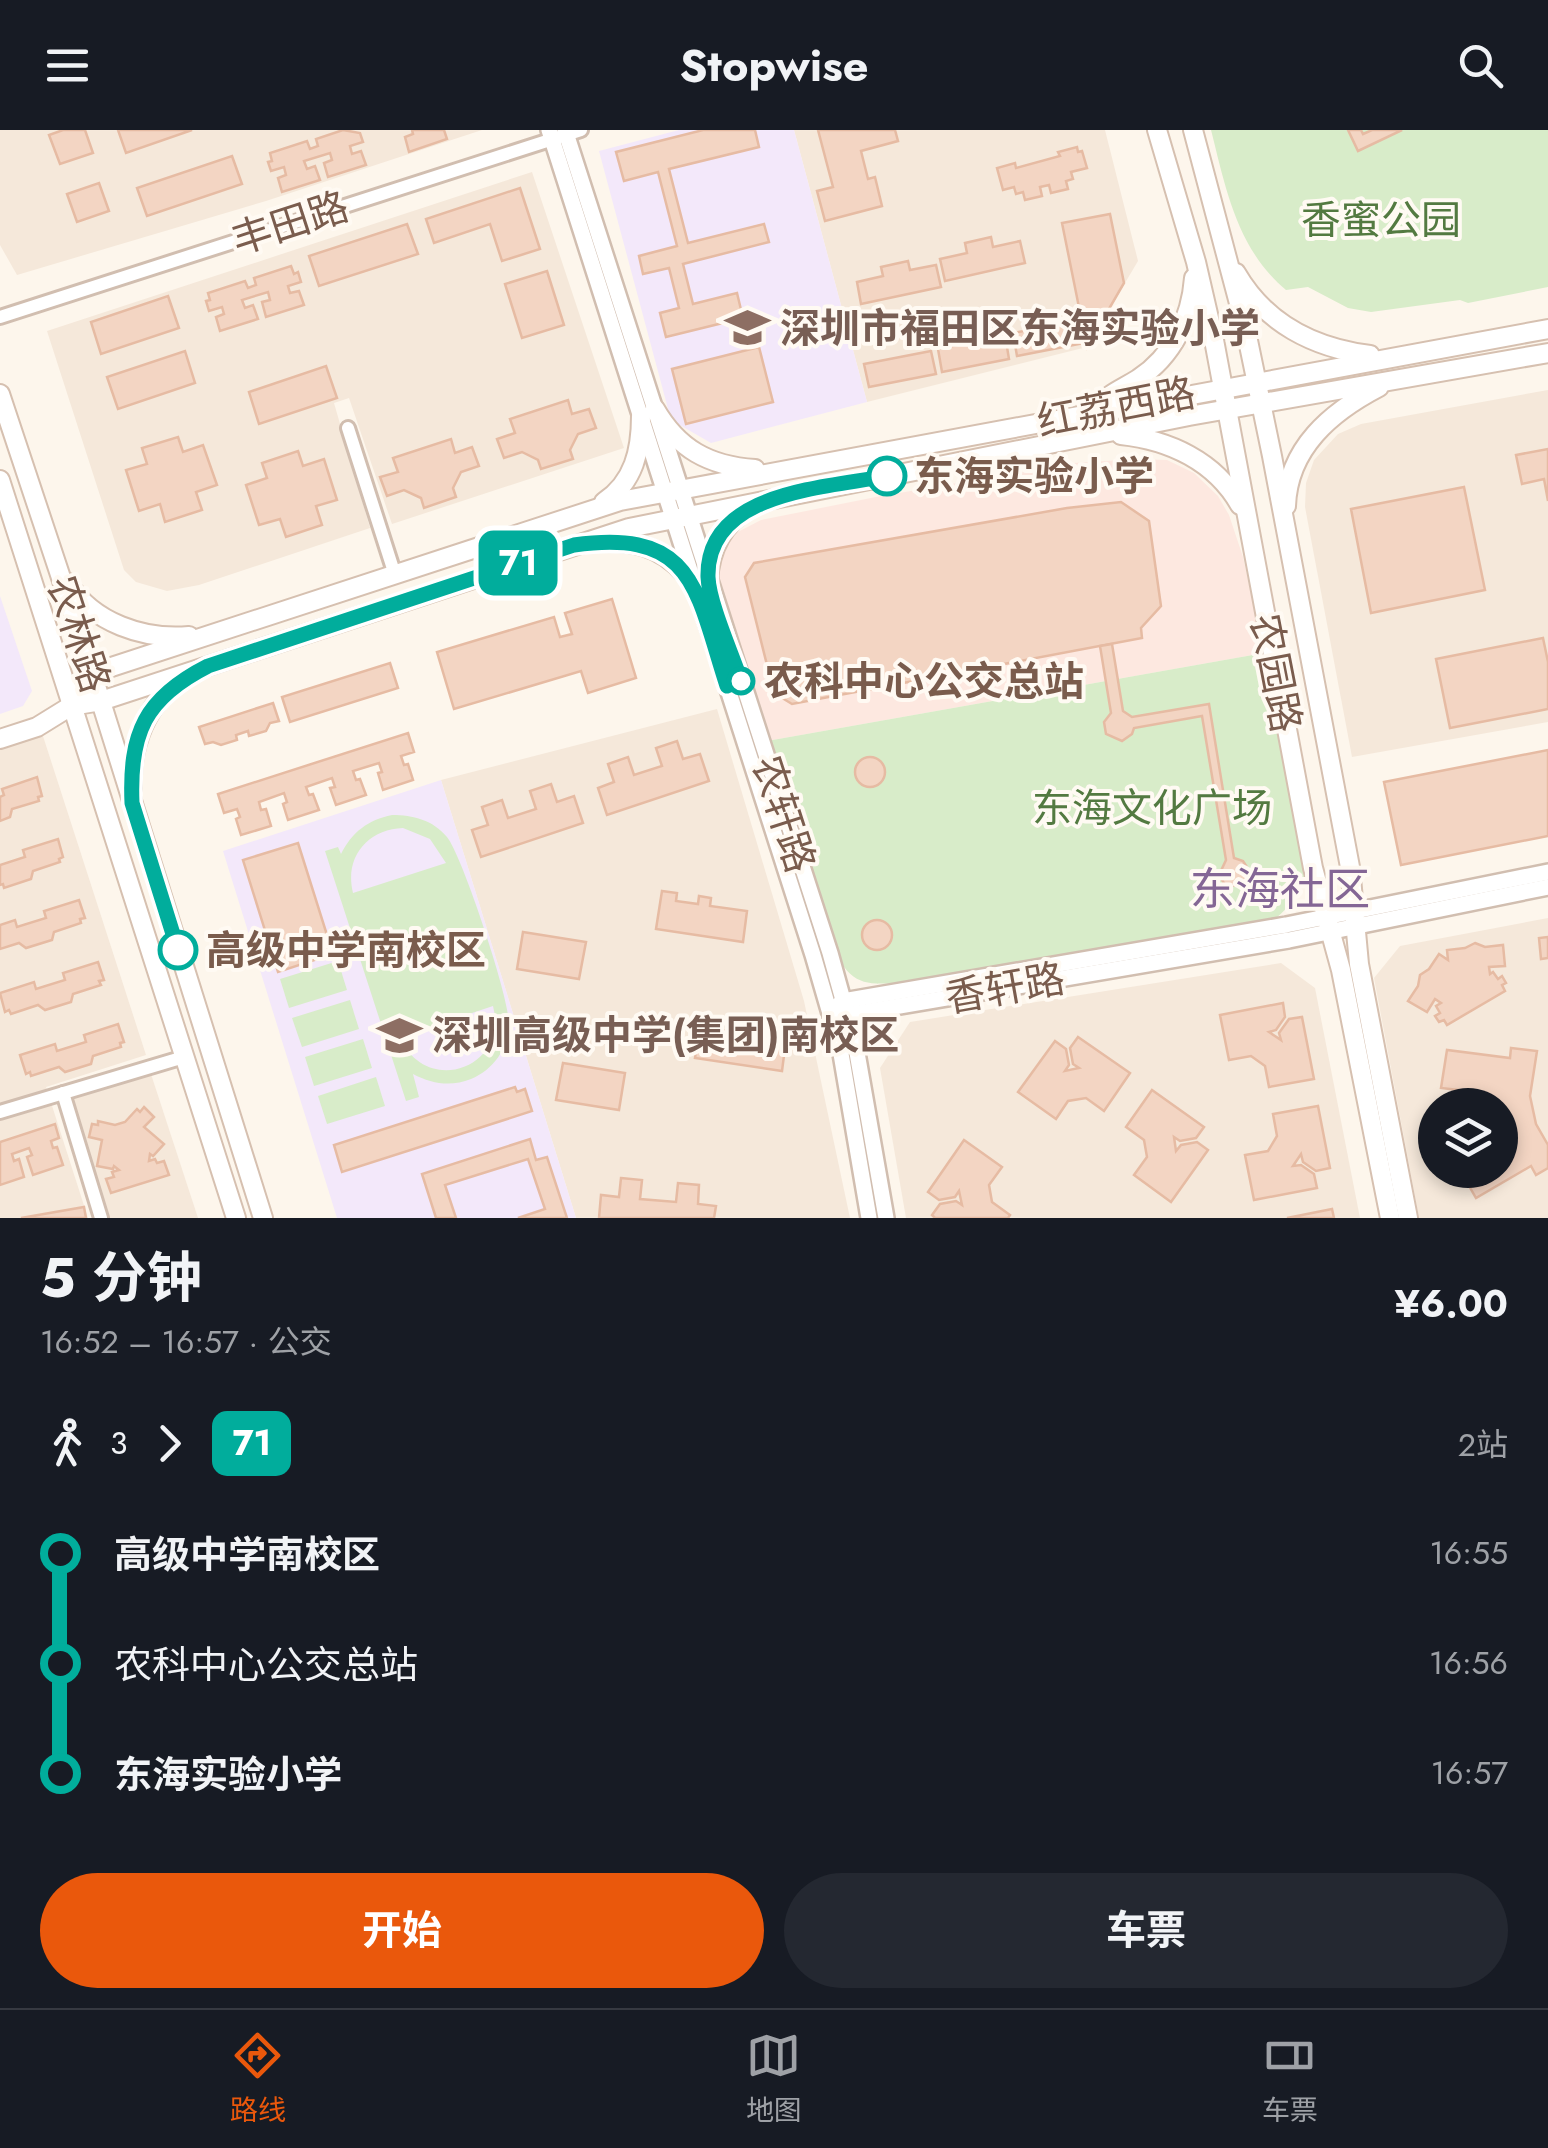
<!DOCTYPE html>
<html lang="zh">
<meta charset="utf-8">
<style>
body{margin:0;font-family:Jost,"Noto Sans SC",sans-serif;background:#242831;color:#f1f3f6;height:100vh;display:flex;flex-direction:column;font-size:38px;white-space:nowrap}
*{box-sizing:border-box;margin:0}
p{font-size:32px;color:#9ea1a6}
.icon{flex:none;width:55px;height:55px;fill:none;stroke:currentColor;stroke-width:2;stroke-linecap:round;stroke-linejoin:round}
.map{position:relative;height:1088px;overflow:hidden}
.side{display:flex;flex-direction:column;background:#171b24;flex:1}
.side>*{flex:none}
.badge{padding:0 20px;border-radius:15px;font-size:35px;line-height:65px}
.tools{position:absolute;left:1418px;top:958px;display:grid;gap:20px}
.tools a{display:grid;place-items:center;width:100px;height:100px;border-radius:50%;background:#171b24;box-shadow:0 5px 15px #0003;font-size:50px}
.map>.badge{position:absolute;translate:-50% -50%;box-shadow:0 0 0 5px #fff}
.legs{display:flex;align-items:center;gap:15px;height:110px;padding:0 40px;font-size:32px}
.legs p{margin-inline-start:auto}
.overview{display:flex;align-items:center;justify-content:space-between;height:170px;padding:0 40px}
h1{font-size:55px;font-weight:700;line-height:75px}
.cta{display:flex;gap:20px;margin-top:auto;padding:20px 40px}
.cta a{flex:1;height:115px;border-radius:60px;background:#ea580c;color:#fff;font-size:40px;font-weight:700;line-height:115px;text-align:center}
.cta a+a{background:#242831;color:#f1f3f6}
ul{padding:0 40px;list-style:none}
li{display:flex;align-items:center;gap:35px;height:110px;font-size:38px}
li i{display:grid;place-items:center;width:15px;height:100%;margin:0 12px;background:currentColor}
li i::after{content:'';width:25px;height:25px;margin:-12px;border:8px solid;border-radius:50%;background:#171b24}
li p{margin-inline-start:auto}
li:first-child i{background:linear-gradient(#0000 50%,currentColor 0)}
li:last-child i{background:linear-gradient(currentColor 50%,#0000 0)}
header{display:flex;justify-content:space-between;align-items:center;height:130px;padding:0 40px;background:#171b24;font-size:45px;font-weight:700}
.dock{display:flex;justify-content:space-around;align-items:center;height:140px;border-top:2px solid #363941;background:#171b24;font-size:28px;color:#9ea1a6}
.dock a{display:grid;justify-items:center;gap:5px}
.dock .current{color:#ea580c}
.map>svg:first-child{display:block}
</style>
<header><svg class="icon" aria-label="menu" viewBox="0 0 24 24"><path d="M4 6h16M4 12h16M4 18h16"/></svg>Stopwise<svg class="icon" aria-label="search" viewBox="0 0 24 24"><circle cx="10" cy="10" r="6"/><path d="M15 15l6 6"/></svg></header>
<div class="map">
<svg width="1548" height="1088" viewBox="0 0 1548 1088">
<rect width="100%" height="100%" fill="#fdf6ec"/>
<g fill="#f5e8da" fill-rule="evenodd">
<polygon points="0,0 482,0 266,71 17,145 0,115"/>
<polygon points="794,0 1105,0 1138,131 1087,217 867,272"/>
<polygon points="532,42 624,318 392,394 349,268 334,273 370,398 199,455 167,461 136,452 124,440 47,201"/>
<polygon points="1548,260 1548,592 1352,627 1305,377 1306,353 1314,330 1338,304 1361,294"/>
<polygon points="717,579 804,871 850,1088 576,1088 441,650"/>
<polygon points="42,603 146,925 46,957 88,1088 0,1088 0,616"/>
<path d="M1548,788V1088H1419L1374,848L1400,816ZM1435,975H1500V1040H1435Z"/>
<polygon points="1281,833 1315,858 1360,1088 906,1088 880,938 910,892"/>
<polygon points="150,941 198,1088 109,1088 71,967"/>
</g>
<polygon fill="#fde8e0" points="1136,329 1167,330 1194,343 1218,366 1229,385 1243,427 1264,523 767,611 718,460 718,429 734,404 761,390 876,367 1074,333"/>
<g fill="#f3e8fa">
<polygon points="679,0 794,0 867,272 711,313 671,290 599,21"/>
<polygon points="0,466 32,561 23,576 0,584"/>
<polygon points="441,650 576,1088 337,1088 223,721"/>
</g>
<g fill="#d8ecc9" fill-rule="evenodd">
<path d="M1211,0H1548V157L1468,173L1460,170L1371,182L1348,178L1308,157L1286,160C1237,119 1226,59 1211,0Z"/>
<path d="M1264,523L1306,737C1303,762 1290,776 1272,792L903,854C869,853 855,858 837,826L767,611Z"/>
<path d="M392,685C413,685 433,690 447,707C462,725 511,872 509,895C508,919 493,940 471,949C451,957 432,954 413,944L419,967L406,971L325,721L338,717L341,724C352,702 368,690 392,685ZM403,698L430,709L446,733L353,763C344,727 368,699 403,698ZM493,876C509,939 425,967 400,907Z"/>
<polygon points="338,831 347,860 289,878 280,849"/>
<polygon points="350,870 359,899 302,917 292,888"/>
<polygon points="363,909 372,938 314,956 305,927"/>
<polygon points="376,947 385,976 327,994 318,966"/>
</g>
<g fill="#f3d5c3" stroke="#e6bba3" stroke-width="2.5">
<polygon points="63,0 85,0 93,23 60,34 49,5"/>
<polygon points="118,0 192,0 126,23"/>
<polygon points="343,0 360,3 363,12 350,16 352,24 361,21 366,35 328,47 324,33 332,30 330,23 304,31 307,39 315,36 320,50 282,62 278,48 286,45 284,37 271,41 268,32 272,31 270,23 307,11 310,19 318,16 316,9"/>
<polygon points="412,0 444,0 447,9 409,22 405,7 413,4"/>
<polygon points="703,0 755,0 759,17 669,39 688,113 764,94 769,112 683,134 693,174 737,163 743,188 666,207 660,183 679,178 669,138 643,144 639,126 677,116 658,42 624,51 616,22"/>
<polygon points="818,0 895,0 898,11 861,21 868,49 875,47 882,76 825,91 817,61 833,57"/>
<polygon points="1348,0 1361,0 1363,4 1372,0 1402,0 1358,21"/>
<polygon points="1077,17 1078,22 1082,21 1087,38 1071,42 1073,49 1066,51 1068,59 1051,63 1049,55 1040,57 1042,66 1025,70 1023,62 1016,64 1014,57 1003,60 997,38 1015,33 1016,38 1060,26 1058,22"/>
<polygon points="232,26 242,54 147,86 137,58"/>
<polygon points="99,53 109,81 77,92 67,64"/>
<polygon points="520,58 540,119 502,131 490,94 434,113 426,89"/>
<polygon points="1110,84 1124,153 1087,217 1062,93"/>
<polygon points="407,94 418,124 319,156 309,126"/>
<polygon points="991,107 993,117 1020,111 1025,133 945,151 940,129 967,123 965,113"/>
<polygon points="908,131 910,140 936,135 941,157 861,174 857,152 883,146 881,137"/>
<polygon points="291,136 294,144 298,142 301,152 288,156 290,163 299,161 304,175 266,187 262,172 270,170 268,162 242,170 245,178 253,175 258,189 220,201 216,187 224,184 222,177 209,181 206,171 210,170 208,163 245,151 248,158 256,155 254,148"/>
<polygon points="547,141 564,195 522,208 505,154"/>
<polygon points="168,166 179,198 101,224 91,192"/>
<polygon points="1080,190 1084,213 1017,226 1013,203"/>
<polygon points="1005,205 1009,229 942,242 938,219"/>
<polygon points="759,217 773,272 686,294 672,239"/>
<polygon points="185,221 195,253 118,279 107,247"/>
<polygon points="931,221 936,244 869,257 864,234"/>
<polygon points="326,236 337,268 259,294 249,262"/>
<polygon points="568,270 572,284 589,279 596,298 578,304 570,320 573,329 541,339 538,330 522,322 504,328 497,309 515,303 510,289"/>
<polygon points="178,307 183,322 203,315 217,355 196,362 202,380 165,392 160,374 139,381 126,340 147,334 142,318"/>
<polygon points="451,309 455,323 472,317 479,336 461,342 453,358 456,367 424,378 421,368 404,360 387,366 380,347 398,342 393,328"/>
<polygon points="1548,319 1548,371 1544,349 1522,354 1516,325"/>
<polygon points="298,321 303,336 324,329 337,370 316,376 322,395 286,407 280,389 259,395 246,355 267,348 262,333"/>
<polygon points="1464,357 1485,460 1371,483 1351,379"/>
<polygon points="1121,372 1149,391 1161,476 1141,498 1142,508 792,574 774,563 745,447 754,433 1067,378"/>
<polygon points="612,469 636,548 588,563 581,541 454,579 437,522 554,487 560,507 572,504 565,483"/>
<polygon points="1543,508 1548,532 1548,579 1450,598 1436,529"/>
<polygon points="1112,514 1123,581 1132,587 1209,574 1234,728 1243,731 1249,740 1242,756 1225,755 1219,745 1226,730 1202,586 1134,598 1132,604 1122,611 1106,604 1104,592 1111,583 1100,516"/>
<polygon points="390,533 398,558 290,592 282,567"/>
<polygon points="273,573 279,591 270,593 266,601 249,606 248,601 236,605 237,610 221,615 213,612 205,614 199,597"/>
<polygon points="408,603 414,622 401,626 404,635 408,634 413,650 383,660 378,643 382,642 379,633 353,641 356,650 360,649 366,665 336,675 330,658 335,657 332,648 306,657 309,665 313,664 319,680 288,690 283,674 287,672 284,663 259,672 261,680 266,679 271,696 241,705 236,689 240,687 237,679 224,683 218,664"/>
<polygon points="677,611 683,629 700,624 709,651 607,685 598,658 614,652 608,634 628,627 634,645 662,636 656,618"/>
<polygon points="1548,620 1548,706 1401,735 1384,652"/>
<circle cx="870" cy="642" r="15"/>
<polygon points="37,647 42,666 38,667 39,671 12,679 10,687 0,691 0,667 4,665 2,659"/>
<polygon points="551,654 557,672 574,666 583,693 481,727 472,700 488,695 482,677 502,670 508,688 536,679 530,661"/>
<polygon points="58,709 63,727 59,729 60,732 33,741 31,749 4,758 3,754 0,755 0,735 25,727 23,720"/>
<polygon points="298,713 333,824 278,842 243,730"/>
<polygon points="662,761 677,763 676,771 698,774 699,766 711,768 710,776 747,781 743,812 656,799"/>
<polygon points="79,770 85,788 80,789 81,793 54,802 52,810 26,818 19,813 0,819 0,795 15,790 17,797 46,788 44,781"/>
<circle cx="877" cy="805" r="15"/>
<polygon points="523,802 586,812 579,849 517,839"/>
<polygon points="1548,807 1548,828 1541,829 1539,808"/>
<polygon points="1475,813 1485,817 1503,815 1505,836 1489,837 1490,844 1493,842 1498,849 1502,846 1506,853 1502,855 1505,861 1447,895 1444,890 1439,892 1435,886 1440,883 1436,876 1441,873 1435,869 1427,882 1408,871 1418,856 1420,845 1429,839 1439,824 1448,830 1447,820 1465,818"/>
<polygon points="98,832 104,850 99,851 101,855 73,864 71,872 45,880 38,875 11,884 9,880 5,882 0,863 34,852 36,859 65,850 63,843"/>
<polygon points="1283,873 1285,887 1276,900 1269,902 1281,910 1279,903 1289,889 1302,887 1314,949 1269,957 1265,936 1251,926 1229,930 1220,885"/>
<polygon points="701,890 716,892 715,899 737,903 738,895 751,897 749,904 786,910 782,941 695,928"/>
<polygon points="118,894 124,912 120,913 121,917 93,926 91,934 65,942 59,937 31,946 30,942 26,944 20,925 55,914 57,921 86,912 84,905"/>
<polygon points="1078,907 1130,943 1104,981 1086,968 1068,971 1056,989 1018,962 1055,911 1066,919 1069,935 1065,941 1079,938 1073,934 1070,918"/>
<polygon points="1511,918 1537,921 1530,966 1536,994 1548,1015 1548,1038 1536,1045 1531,1036 1476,1068 1460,1040 1500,1040 1500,975 1461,975 1458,960 1441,958 1447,920 1510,928"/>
<polygon points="563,933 625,943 619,980 556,970"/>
<polygon points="515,957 517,962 525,959 532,981 342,1042 334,1015"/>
<polygon points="1152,960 1204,997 1196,1008 1180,1011 1174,1007 1176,1021 1181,1015 1197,1012 1208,1020 1171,1072 1134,1045 1147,1027 1144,1010 1126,997"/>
<polygon points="1318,976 1330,1038 1316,1041 1303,1032 1301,1024 1293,1036 1301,1035 1314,1044 1317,1058 1254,1070 1245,1025 1268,1021 1277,1006 1273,984"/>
<polygon points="144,977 154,987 144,997 164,1014 153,1026 150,1024 149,1031 155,1029 157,1033 164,1031 169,1045 111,1063 106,1049 114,1047 112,1042 119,1040 114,1036 113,1039 97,1036 102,1010 89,1007 92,994 98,995 98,991 115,995 125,992 137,979 140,982"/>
<polygon points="55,994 59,1008 51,1011 53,1018 57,1017 63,1035 33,1045 27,1027 32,1025 29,1018 12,1024 14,1031 19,1029 24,1047 0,1055 0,1012"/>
<polygon points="530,1009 536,1030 547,1027 567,1088 518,1088 545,1079 528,1029 445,1055 456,1088 436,1088 422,1044"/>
<polygon points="964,1010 1002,1037 989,1055 992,1072 1010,1085 1008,1088 935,1088 932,1085 940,1074 956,1071 962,1075 959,1061 955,1067 939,1070 928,1062"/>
<polygon points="621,1048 642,1050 640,1069 676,1072 678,1053 699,1055 698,1074 716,1076 714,1088 599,1088 601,1065 619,1067"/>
<polygon points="84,1077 86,1088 21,1088"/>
<polygon points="1332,1079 1334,1088 1287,1088"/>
</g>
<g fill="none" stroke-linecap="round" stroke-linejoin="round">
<defs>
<g id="minor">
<polyline points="0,187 581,0"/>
<polyline points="348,298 395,445"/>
<polyline points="63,963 101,1088"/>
<polyline points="0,982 184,927"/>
</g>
<g id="tertiary">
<polyline points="549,0 813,825 840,918 869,1088"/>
<polyline points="565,0 830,823 856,917 886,1088"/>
<polyline points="837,876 843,871 1286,795 1548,742"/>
<polyline points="838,884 847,885 1289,810 1548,757"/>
</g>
<g id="secondary">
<polyline points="1157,0 1196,132 1214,210 1313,738 1341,840 1390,1088"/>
<polyline points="1193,0 1245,196 1272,326 1350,737 1359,834 1408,1088"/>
<path d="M1236,143C1265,193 1314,218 1370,225"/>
<polyline points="0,264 81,508 263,1088"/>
<path d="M655,279C678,319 709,336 755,339"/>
<path d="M1093,281C1111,262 1117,262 1138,249C1173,226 1191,188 1194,148"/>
<path d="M1121,305C1169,310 1215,331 1240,375"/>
<polyline points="0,350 236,1088"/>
<path d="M604,372C634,352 641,320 641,286"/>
<path d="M1286,376C1288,318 1331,282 1379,257"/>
<path d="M604,412C643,410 671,423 694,455"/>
<path d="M708,451C710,419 722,394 750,378"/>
<path d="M68,453C93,493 144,510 189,506"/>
<polyline points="71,576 93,543 620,371 1548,199"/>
<polyline points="0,609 37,597 71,576 101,571 629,398 1189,286 1548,223"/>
<path d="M132,658C130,616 146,574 181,550"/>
</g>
</defs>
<use href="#minor" stroke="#d1beb0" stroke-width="18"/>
<use href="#tertiary" stroke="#d1beb0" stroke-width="20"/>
<use href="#secondary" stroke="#d6c0b0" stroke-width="22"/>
<use href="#minor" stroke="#fff" stroke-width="12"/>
<use href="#tertiary" stroke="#fff" stroke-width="15"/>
<use href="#secondary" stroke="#fff" stroke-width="18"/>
</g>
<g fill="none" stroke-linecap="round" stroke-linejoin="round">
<defs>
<path id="line-1" d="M178,820L132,673C129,603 145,568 208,536L574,415C695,398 696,461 727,556L741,551C732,524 709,473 708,447C706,361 826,358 887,346"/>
</defs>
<use href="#line-1" stroke="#fff" stroke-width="22"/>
<use href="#line-1" stroke="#01ad9c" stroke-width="15"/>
</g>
<defs>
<symbol id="school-bare" viewBox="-9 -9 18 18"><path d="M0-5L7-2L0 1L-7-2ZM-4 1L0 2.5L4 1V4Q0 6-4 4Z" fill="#8d6e63" stroke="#fffaf3" stroke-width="2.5" paint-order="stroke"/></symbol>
</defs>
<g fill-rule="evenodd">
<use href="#school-bare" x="716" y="166" width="63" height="63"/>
<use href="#school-bare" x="368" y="874" width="63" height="63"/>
</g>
<g fill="#fff" stroke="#01ad9c" stroke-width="5">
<circle cx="887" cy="346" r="18"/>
<circle cx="741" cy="551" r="12"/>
<circle cx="178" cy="820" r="18"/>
</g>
<g text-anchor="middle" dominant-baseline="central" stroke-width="8" stroke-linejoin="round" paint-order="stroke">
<g font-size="40" fill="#537a41" stroke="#fffaf3">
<text x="1381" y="90">香蜜公园</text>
<text x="1152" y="678">东海文化广场</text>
</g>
<g font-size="40" fill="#7a5c4d" stroke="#fffaf3">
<text transform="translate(290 93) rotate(-18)">丰田路</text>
<text transform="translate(1116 277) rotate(-11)">红荔西路</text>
<text transform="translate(79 504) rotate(72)">农林路</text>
<text transform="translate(1276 543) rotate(79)">农园路</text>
<text transform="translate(784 684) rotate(72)">农轩路</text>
<text transform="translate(1005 858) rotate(-10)">香轩路</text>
</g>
<g font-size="40" font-weight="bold" fill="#785e54" stroke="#fffaf3" text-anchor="start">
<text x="780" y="198">深圳市福田区东海实验小学</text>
<text x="432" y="905">深圳高级中学(集团)南校区</text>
</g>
<g font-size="40" font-weight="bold" fill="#7a5c4d" stroke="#fffaf3" text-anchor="start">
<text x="914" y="346">东海实验小学</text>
<text x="764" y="551">农科中心公交总站</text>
<text x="206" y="820">高级中学南校区</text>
</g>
<g font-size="45" fill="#846695" stroke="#fffaf3">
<text x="1280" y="759">东海社区</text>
</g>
</g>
</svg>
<div class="tools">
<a><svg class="icon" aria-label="layers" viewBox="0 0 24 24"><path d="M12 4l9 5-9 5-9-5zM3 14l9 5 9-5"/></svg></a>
</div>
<b class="badge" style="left:518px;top:433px;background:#01ad9c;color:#fff">71</b>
</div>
<section class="side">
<div class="overview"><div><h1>5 分钟</h1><p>16:52 – 16:57 · 公交</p></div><b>¥6.00</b></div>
<div class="legs"><svg class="icon" aria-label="walk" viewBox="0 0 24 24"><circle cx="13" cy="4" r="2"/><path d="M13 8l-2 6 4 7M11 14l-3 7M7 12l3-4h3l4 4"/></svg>3<svg class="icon" aria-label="forward" viewBox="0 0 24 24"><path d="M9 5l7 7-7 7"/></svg><b class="badge" style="background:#01ad9c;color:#fff">71</b><p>2站</p></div>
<ul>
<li><i style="color:#01ad9c"></i><b>高级中学南校区</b><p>16:55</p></li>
<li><i style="color:#01ad9c"></i><span>农科中心公交总站</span><p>16:56</p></li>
<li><i style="color:#01ad9c"></i><b>东海实验小学</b><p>16:57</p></li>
</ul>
<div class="cta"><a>开始</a><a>车票</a></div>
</section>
<nav class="dock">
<a class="current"><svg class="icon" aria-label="directions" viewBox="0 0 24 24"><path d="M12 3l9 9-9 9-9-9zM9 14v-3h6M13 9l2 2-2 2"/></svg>路线</a>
<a><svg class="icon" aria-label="map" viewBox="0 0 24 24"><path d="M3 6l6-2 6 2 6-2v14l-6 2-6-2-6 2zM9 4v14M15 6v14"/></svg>地图</a>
<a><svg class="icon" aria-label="tickets" viewBox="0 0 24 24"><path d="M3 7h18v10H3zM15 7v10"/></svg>车票</a>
</nav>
